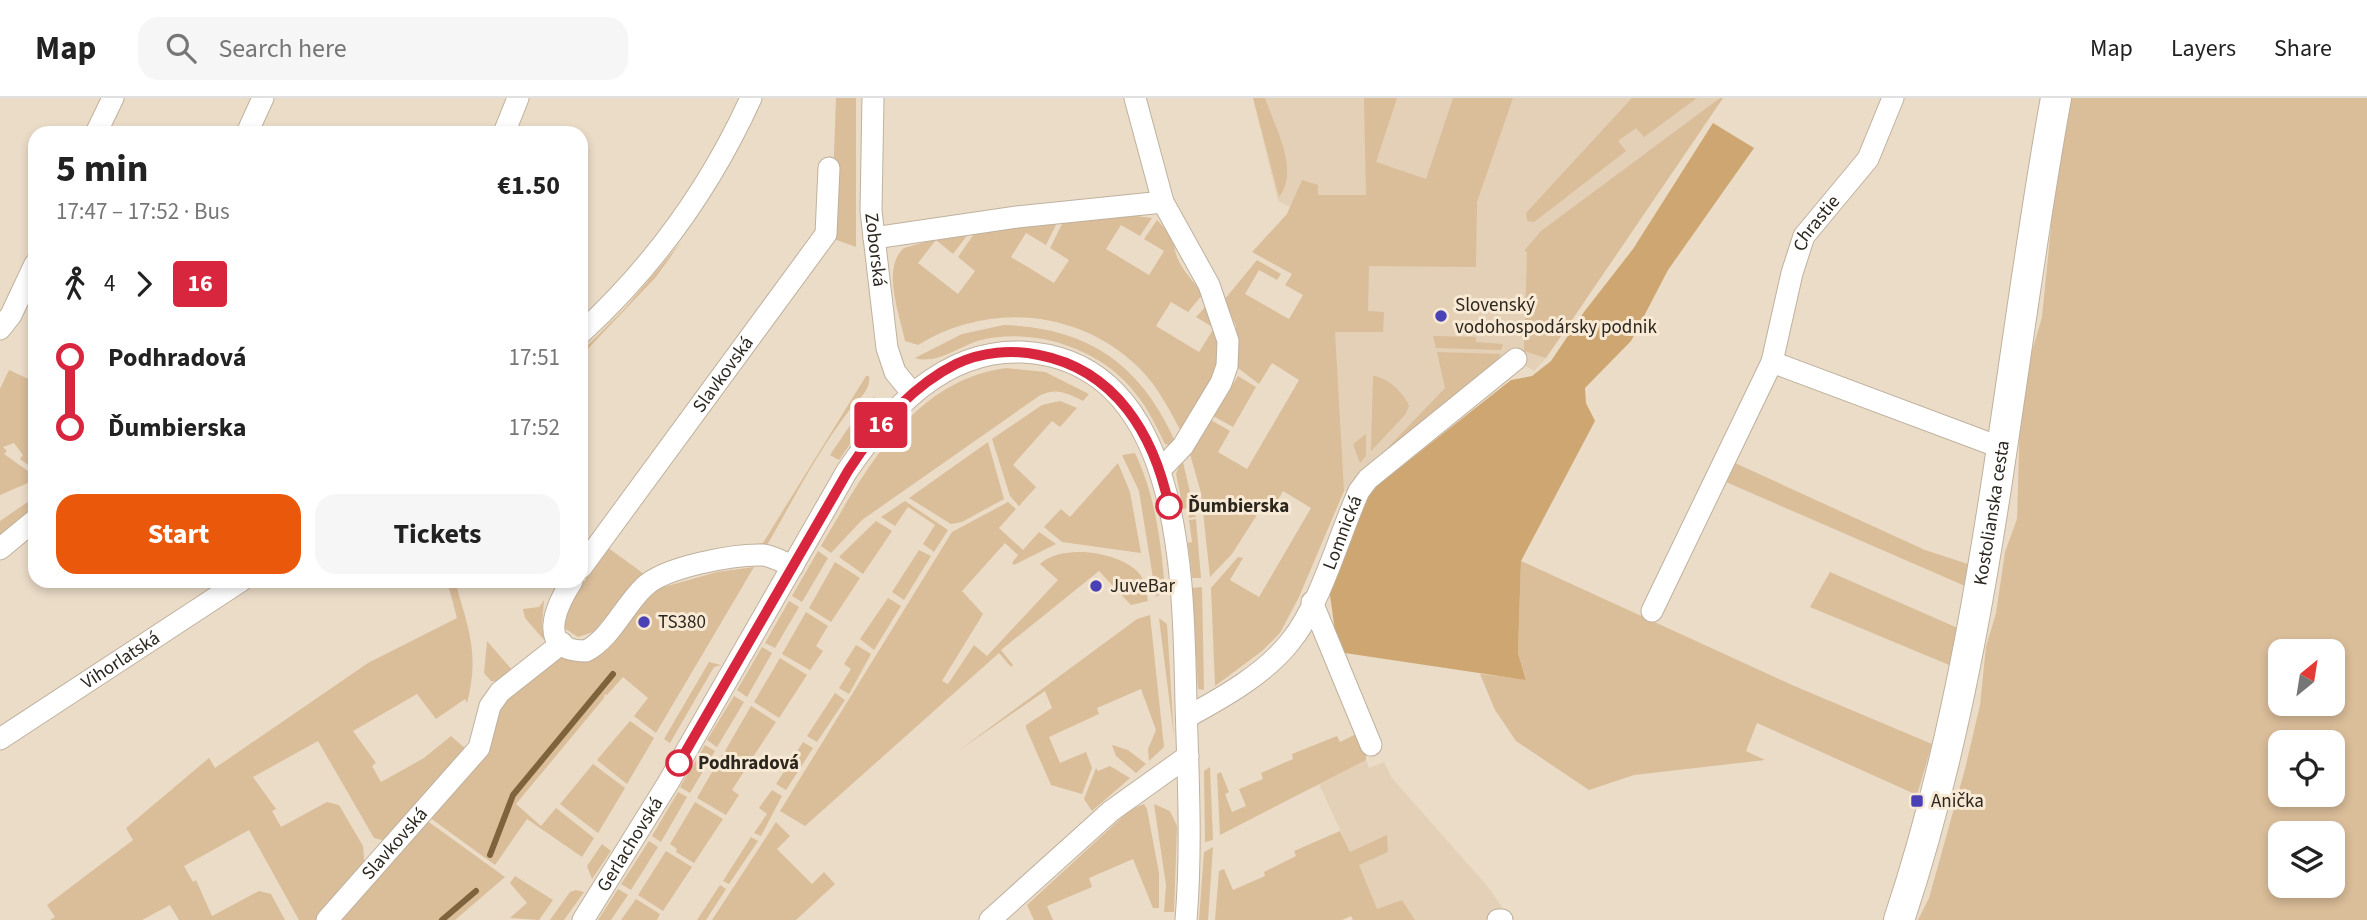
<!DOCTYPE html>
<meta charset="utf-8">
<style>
body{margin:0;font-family:"Source Sans 3",sans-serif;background:#f6f6f6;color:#222;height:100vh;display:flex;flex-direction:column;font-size:26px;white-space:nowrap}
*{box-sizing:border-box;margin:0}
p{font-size:23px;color:#767676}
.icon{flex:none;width:38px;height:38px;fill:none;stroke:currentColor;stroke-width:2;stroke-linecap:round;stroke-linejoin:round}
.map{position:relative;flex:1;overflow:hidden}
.drawer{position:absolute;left:28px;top:28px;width:560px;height:462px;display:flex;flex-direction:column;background:#fff;border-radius:21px;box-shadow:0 4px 10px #0003}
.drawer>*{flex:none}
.badge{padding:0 14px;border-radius:5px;font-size:24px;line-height:46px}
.needle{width:46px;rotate:30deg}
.buttons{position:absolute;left:2268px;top:541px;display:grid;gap:14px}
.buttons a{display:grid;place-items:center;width:77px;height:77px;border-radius:14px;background:#fff;box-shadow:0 4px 10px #0003;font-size:35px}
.map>.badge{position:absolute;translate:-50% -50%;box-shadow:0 0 0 4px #fff}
.legs{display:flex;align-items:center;gap:10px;height:77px;padding:0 28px;font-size:23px}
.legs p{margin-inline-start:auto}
.head{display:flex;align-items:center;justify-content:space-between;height:119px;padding:0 28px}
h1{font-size:38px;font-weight:700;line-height:52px}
.primary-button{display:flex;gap:14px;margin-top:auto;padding:14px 28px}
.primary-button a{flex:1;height:80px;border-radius:21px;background:#ea580c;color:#fff;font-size:28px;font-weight:700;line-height:80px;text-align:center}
.primary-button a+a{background:#f6f6f6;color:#222}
ul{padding:0 28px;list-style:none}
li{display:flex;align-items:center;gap:24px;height:70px;font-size:26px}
li i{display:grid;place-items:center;width:10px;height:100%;margin:0 9px;background:currentColor}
li i::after{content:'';width:18px;height:18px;margin:-9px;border:5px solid;border-radius:50%;background:#fff}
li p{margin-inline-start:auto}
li:first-child i{background:linear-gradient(#0000 50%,currentColor 0)}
li:last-child i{background:linear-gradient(currentColor 50%,#0000 0)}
header{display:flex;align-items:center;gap:42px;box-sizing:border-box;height:98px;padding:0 35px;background:#fff;border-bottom:2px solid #e0e0e0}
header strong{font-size:33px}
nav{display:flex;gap:38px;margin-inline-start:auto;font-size:24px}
.search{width:490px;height:63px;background:#f6f6f6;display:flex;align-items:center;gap:18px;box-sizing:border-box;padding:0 24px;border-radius:21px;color:#767676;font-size:26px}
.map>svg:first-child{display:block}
</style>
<header>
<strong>Map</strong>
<div class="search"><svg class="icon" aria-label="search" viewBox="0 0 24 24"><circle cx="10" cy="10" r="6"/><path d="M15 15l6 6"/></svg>Search here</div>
<nav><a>Map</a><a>Layers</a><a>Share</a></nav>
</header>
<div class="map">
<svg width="2367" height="822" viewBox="0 0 2367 822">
<rect width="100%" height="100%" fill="#ebdcc8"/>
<g fill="#e3d0b7">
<polygon points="1253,0 1723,0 1546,260 1534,273 1516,262 1359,393 1344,393 1318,241 1287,116 1290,109 1278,103"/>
<polygon points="1366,662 1369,670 1384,664 1392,680 1488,789 1504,812 1486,822 1415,822 1402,802 1377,812 1319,686"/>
</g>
<g fill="#dabd99" fill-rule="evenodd">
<polygon points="836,0 856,0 856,149 831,140"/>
<path d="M1253,0H1265C1275,30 1300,71 1279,99Z"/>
<polygon points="1364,0 1397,0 1376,64 1426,81 1453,0 1513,0 1477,104 1476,169 1369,168 1368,213 1384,214 1383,234 1335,234 1344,393 1299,499 1280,535 1262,553 1215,588 1211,490 1238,459 1243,460 1230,482 1259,499 1311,410 1283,393 1271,414 1262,409 1232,456 1210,479 1201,395 1190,356 1211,322 1230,333 1218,354 1247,371 1299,282 1272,265 1259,286 1238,270 1236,228 1224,202 1257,162 1281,176 1277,182 1259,172 1245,196 1289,221 1303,197 1285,187 1292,176 1252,154 1287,116 1302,82 1318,87 1318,97 1366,97"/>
<polygon points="1632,0 1697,0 1644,39 1636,30 1618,43 1626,53 1534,124 1527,123 1526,115"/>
<polygon points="1720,0 1723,0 1546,260 1524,253 1527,154 1524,153 1541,133"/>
<path d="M2069,0H2367V822H1918L1929,800L1965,671L1980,607L1986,549L1996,515L2005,454L2017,421L2020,320L2028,267L2042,219L2051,129L2049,117ZM2280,553H2333V606H2280ZM2280,644H2333V696H2280ZM2280,735H2333V788H2280Z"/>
<path d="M1136,118L1152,120L1140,138L1121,127L1106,151L1149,177L1164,153L1144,141L1157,122L1175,141C1171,162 1191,180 1203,196L1188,214L1171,204L1156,228L1199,254L1214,230L1196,219L1208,206L1216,221L1220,269L1183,337C1170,313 1158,288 1138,269C1078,211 988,204 918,247L905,243C900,217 881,170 904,150L972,131L953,156L936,142L918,165L958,196L975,173L958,159L978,130L1058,123L1046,147L1026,135L1011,159L1054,185L1069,162L1050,150L1064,122Z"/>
<polygon points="681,144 656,179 581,258 581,254 626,209"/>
<path d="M1004,227C1090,230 1141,267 1176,345L1173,348L1165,346C1156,328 1148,310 1135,295C1102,251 1034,229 981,242C959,248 937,267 915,260L962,236Z"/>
<polygon points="1433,238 1476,239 1476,244 1503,246 1501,252 1436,250"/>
<polygon points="1437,254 1501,256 1494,268 1376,362 1445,290"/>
<path d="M1006,270L1045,274L1089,296L1083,303C1067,295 1056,289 1039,298L862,422L831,455L821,448C865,374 911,283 1006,270Z"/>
<polygon points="9,272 35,284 35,372 20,361 23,357 14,345 3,349 7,353 4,356 35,378 35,382 0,397 0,291"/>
<path d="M866,278H869C871,294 856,303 848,314C816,356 792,404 766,449L702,454L763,445Z"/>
<polygon points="1238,278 1256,289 1233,329 1213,318"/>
<path d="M1373,278C1387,279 1403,294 1409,308L1405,317L1371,353Z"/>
<polygon points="875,298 872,315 839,362 830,357 857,317"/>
<polygon points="1060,303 1077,310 1060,329 1052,323 1013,367 1036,389 1019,408 1010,398 992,341 1042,307"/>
<polygon points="1366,336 1366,358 1360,365 1353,346"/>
<polygon points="988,344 1004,401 962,424 951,426 909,400"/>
<path d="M1135,355C1156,399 1161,445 1165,492L1156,499L1139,393L1122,357Z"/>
<polygon points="1182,360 1196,419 1189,420 1188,410 1183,411 1176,376"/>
<polygon points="1118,365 1130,394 1141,455 1062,444 1044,429 1061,411 1070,419"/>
<polygon points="1735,365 1925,452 1968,466 1965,488 1726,384"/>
<polygon points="35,399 35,409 0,440 0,423"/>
<polygon points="905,403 948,432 934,454 923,446 935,427 908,409 895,428 881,419"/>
<path d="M1008,404L1016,411L999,430L1023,452L1039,434L1056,446L1014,467L1012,465L1018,457L1005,445L962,493L983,516L942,583L948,586L974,547L987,558L1058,482L1040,466C1062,446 1115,453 1137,473C1145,480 1146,493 1148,503L1131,507L1099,473L1001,552L1013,567L1011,569L999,555L805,728L780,713L952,434Z"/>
<polygon points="1196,421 1201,480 1192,480 1188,445 1192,444 1189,422"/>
<polygon points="876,423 892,433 863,476 839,459"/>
<polygon points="607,449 644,476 593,534 578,539 564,530 565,513"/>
<polygon points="919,452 931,458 904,502 892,494"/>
<polygon points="818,453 828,460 802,504 792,498"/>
<polygon points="1521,463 1792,587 1932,646 1917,697 1757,625 1746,653 1765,662 1634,677 1589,692 1516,643 1495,612 1480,576 1526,581 1518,555"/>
<polygon points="835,464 860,480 831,524 809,510"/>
<polygon points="754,469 656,635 634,618 648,600 623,579 607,597 605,596 604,600 516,706 541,728 556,710 594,740 582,759 527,721 495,767 429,719 513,594 545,567 632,519 657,491 717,474"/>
<polygon points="1830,474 1960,531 1954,569 1810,509"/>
<path d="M447,483H455C468,530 480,555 467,605L465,601L436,621L417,596L353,633L376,665L372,668L381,684L424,660L451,638L466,651L390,744L374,740L318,643L253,679L276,711L272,713L281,729L327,704L339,707L363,748L365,772L319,822H299L249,732L184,768L193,784L196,782L212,818L259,793L271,796L285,822H179L170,807L142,822H50L55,819L47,807L133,742L126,730L209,660L215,670L368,565L457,520Z"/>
<polygon points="1202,489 1204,592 1198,591 1192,490"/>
<polygon points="888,500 901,508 874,552 860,541"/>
<polygon points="544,502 542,527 544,542 525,520 523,511 539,509"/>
<polygon points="789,503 799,509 775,550 765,545"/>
<polygon points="806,514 828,528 816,548 823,553 810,572 782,556"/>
<polygon points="1150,517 1164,649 1149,663 1148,651 1156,632 1141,591 1097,610 1099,616 1049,639 1060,665 1086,654 1092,670 1082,696 1051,687 1026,630 1026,627 1052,610 1045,593 958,653 1137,521"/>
<polygon points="1159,520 1167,526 1174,639"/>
<polygon points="487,543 513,573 498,584 491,583 484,575"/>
<polygon points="856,547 871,556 849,596 839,590 851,571 844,566"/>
<polygon points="762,549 772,555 747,599 737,592"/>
<polygon points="780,560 807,577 779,620 754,604"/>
<polygon points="709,564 721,567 714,569 670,645 664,641"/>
<polygon points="835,595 845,602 817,644 807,638"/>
<polygon points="734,598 744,604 717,649 707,642"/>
<polygon points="751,608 776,624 747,668 725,653"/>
<polygon points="630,623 654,640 627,686 597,662"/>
<polygon points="1360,634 1366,649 1366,662 1220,737 1217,676 1221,674 1229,694 1225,696 1232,714 1246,708 1239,691 1263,681 1261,675 1293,661 1292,656 1337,638 1340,644"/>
<polygon points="803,644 813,650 786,692 776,686"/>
<polygon points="705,647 715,653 690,695 680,689"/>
<polygon points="1112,647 1128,652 1146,666 1136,675 1116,658"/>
<polygon points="722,657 745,672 732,692 739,697 726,717 697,700"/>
<polygon points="593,666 625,690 598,735 560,706"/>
<polygon points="1110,668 1130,680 1092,713 1084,701 1096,670 1098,673"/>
<polygon points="1210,669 1213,742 1205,744 1204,673"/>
<polygon points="772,692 782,698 761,738 754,735 767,716 759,710"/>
<polygon points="678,694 687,699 661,744 652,738"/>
<polygon points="695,704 723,721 694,765 676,754 677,751 670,746"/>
<polygon points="1144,706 1147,711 1159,775 1159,810 1153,810 1133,761 1089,780 1092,789 1047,808 1053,822 1034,822 1027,807 1130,712"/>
<polygon points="1154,706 1170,713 1177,728 1174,814 1164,814 1166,787"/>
<polygon points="426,722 505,779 455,822 337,822"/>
<polygon points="776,724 790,738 777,751 812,786 824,774 835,786 796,822 712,822"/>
<polygon points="1340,733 1350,754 1387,737 1388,754 1359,767 1377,811 1402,802 1415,822 1353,822 1351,818 1342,822 1215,822 1219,773 1224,771 1233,792 1265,778 1264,774 1296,758 1294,753"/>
<polygon points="751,739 758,743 729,786 723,783"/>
<polygon points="649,743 658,749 631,792 621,786"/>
<polygon points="602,746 611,753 592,781 587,768"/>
<polygon points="1213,749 1208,822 1199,822 1204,754"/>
<polygon points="666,753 692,769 663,813 638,797"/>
<polygon points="515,778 553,802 539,822 510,820 527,805 510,785"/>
<polygon points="720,787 726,791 706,822 697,822"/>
<polygon points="618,791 628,797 611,822 598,822"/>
<polygon points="576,792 584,794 564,822 550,822 570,794"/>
<polygon points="636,801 660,816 657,822 621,822"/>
</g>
<polygon fill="#cea671" points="1713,25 1754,50 1668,172 1631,243 1585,290 1586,305 1595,323 1521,463 1518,555 1526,582 1338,554 1328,483 1369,394 1511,282 1532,278 1551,263 1584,214 1633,151"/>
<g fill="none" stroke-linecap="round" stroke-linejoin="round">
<g stroke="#7f633c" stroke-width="6">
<polyline points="490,757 513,697 613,576"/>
<polyline points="442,822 476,793"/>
</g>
<defs>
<g id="street">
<path id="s1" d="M873,0L871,113L887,250L895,274L913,296"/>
<polyline points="1135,0 1163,104 1209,187 1228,243 1227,268 1221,285 1183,348 1161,371"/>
<polyline points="96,35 113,0"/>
<polyline points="247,35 263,0"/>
<polyline points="504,35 518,0"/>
<polyline points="874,140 1017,119 1163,104"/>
<polyline points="0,231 11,217 35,166"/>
<path d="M581,235C653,169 711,88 751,0"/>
<polyline points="1772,264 2002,350"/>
<polyline points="0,451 35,422"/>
<path id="s2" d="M581,470L826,136L829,70"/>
<path d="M572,483C556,508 535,553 586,553C611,540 624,508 644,489C664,469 734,456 763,457C773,458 784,465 793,468"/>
<polyline points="1312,504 1371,647"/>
<path id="s3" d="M1652,513L1772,264L1792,175L1804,138L1868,61L1893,0"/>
<path id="s4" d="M1187,619C1222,600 1265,576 1290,544C1320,508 1339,437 1359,393L1368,381L1516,261"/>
<path id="s5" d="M0,641L241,483"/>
<path id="s6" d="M327,822L479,650L490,608L500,594L562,545"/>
<path id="s7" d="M583,822L668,685L847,373C888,313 943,251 1022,254C1186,262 1183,488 1186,605C1188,678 1192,750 1186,822"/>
<polyline points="990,822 1111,713 1188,658"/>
<polyline points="1498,822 1502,822"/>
</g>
<g id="secondary">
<path id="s8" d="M1899,822C1988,556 2006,274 2056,0"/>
</g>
</defs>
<use href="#street" stroke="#bfb19e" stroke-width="23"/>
<use href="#secondary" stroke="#bfb19e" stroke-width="32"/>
<use href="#street" stroke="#fff" stroke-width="21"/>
<use href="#secondary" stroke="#fff" stroke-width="30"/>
</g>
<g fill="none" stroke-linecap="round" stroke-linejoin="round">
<defs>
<path id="line-1" d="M679,665L848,373C875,331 910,289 956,266C981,254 1012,251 1039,257C1116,272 1154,337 1169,408"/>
</defs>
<use href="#line-1" stroke="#fff" stroke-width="16"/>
<use href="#line-1" stroke="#d7263d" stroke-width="10"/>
</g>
<g fill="#4a41b7" stroke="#f8e9d5" stroke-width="2.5">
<circle cx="1441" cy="218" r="7"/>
<circle cx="1096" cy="488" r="7"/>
<circle cx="644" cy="524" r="7"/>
<rect x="1910" y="696" width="14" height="14" rx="3.5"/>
</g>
<g fill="#fff" stroke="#d7263d" stroke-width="3.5">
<circle cx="1169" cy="408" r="12"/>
<circle cx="679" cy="665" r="12"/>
</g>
<g text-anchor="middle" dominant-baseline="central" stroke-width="6" stroke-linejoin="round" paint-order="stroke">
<g font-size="19" fill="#2b261e" stroke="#f8e9d5">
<text stroke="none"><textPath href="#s3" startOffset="424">Chrastie</textPath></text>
<text stroke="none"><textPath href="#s1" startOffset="152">Zoborská</textPath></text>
<text stroke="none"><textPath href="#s2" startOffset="240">Slavkovská</textPath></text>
<text stroke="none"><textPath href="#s8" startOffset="418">Kostolianska cesta</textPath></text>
<text stroke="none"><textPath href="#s4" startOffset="250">Lomnická</textPath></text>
<text stroke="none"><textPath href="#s5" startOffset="144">Vihorlatská</textPath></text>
<text stroke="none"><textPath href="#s7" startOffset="89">Gerlachovská</textPath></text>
<text stroke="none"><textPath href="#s6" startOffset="102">Slavkovská</textPath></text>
</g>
<g font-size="19" fill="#2b261e" stroke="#f8e9d5" text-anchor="start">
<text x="1455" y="207">Slovenský<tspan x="1455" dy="22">vodohospodársky podnik</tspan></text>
<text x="1110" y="488">JuveBar</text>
<text x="658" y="524">TS380</text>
<text x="1931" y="703">Anička</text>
</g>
<g font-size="19" font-weight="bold" fill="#2b261e" stroke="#f8e9d5" text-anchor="start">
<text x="1188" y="408">Ďumbierska</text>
<text x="698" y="665">Podhradová</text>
</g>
</g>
</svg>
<div class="buttons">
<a><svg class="needle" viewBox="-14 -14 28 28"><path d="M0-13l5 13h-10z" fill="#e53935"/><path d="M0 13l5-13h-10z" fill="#767676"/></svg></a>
<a><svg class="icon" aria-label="locate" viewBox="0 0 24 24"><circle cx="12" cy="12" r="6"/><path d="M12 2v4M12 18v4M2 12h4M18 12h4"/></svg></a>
<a><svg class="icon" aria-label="layers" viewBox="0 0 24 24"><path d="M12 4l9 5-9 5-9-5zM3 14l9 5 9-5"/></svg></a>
</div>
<b class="badge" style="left:881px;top:327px;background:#d7263d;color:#fff">16</b>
<section class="drawer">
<div class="head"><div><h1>5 min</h1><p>17:47 – 17:52 · Bus</p></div><b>€1.50</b></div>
<div class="legs"><svg class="icon" aria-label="walk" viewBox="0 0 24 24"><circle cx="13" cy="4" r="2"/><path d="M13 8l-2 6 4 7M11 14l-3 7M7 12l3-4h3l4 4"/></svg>4<svg class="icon" aria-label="forward" viewBox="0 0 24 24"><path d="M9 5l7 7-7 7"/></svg><b class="badge" style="background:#d7263d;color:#fff">16</b></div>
<ul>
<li><i style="color:#d7263d"></i><b>Podhradová</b><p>17:51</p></li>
<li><i style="color:#d7263d"></i><b>Ďumbierska</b><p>17:52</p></li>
</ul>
<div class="primary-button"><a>Start</a><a>Tickets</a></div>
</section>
</div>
